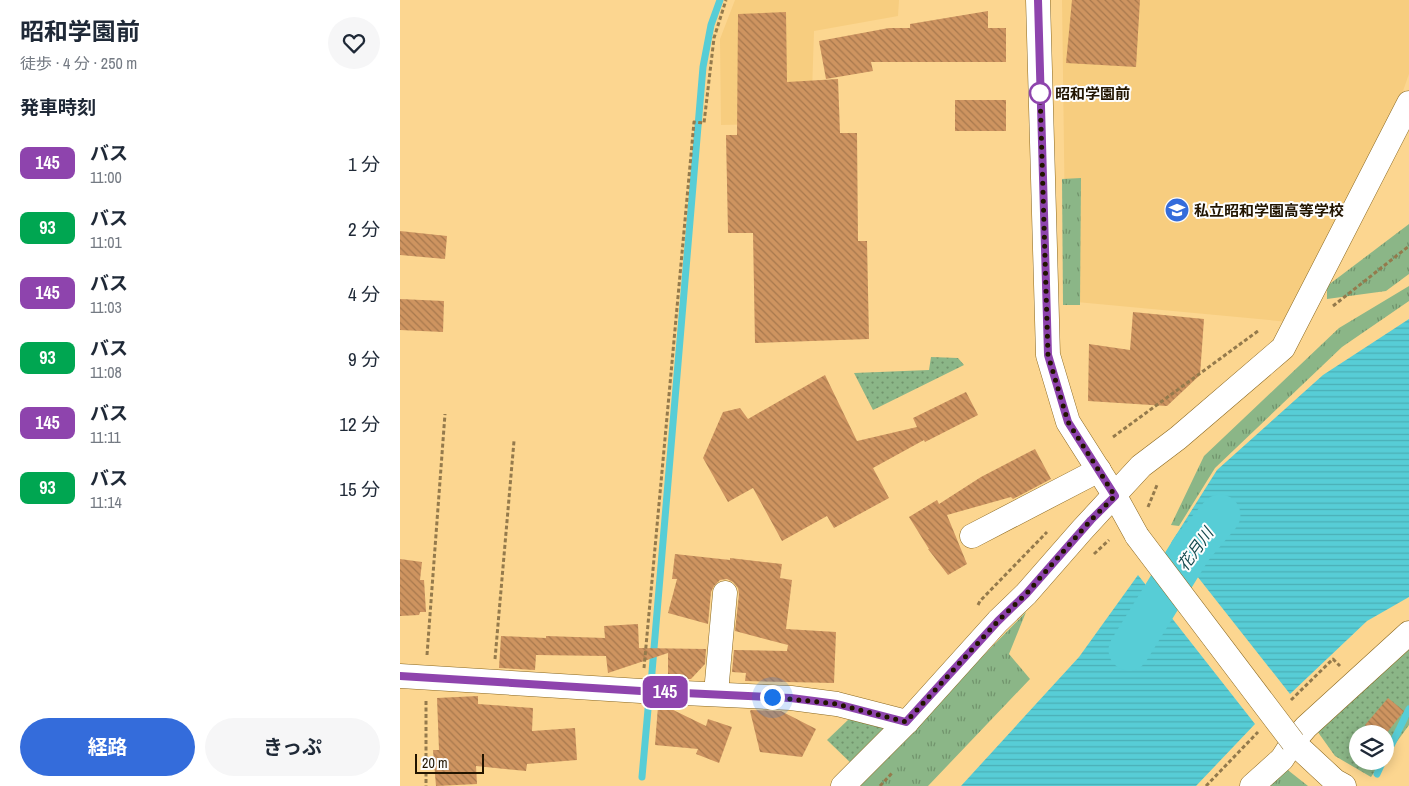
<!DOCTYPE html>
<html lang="ja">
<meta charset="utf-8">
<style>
body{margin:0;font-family:"Archivo Narrow","Noto Sans JP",sans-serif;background:#f6f6f7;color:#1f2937;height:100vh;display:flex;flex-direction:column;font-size:19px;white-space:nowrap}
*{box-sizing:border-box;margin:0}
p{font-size:16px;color:#747a83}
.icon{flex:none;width:28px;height:28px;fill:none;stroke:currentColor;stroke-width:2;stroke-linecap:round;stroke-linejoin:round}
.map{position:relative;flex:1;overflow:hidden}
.drawer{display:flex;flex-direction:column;background:#fff;width:400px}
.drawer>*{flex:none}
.badge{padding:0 10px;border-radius:8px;font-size:18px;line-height:32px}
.buttons{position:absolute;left:949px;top:725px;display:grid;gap:10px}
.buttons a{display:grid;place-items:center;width:45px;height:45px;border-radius:50%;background:#fff;box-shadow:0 2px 12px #0003;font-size:25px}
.scale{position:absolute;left:15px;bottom:12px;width:69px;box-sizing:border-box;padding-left:5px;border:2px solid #211400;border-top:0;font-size:14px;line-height:18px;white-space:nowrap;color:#211400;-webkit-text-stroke:4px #fdfdfd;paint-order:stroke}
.you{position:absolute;width:25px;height:25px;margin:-12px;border:4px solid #fff;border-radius:50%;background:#1a73e8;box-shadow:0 0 0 8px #1a73e833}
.map>.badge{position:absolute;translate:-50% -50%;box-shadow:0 0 0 2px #fff}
h2{padding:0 20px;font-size:19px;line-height:45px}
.round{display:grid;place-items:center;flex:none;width:52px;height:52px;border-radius:26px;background:#f6f6f7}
.headline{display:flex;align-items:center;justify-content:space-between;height:85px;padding:0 20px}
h1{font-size:24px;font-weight:700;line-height:38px}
.cta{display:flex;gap:10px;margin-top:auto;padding:10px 20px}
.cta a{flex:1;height:58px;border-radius:30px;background:#346cdb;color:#fff;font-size:20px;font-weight:700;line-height:58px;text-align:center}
.cta a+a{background:#f6f6f7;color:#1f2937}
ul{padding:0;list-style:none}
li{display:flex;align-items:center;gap:15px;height:65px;padding:0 20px}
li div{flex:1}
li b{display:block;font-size:19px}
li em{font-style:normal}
li .badge{min-width:55px;font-weight:700;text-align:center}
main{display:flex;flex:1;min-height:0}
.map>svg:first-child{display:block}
</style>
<main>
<section class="drawer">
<div class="headline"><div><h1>昭和学園前</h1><p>徒歩 · 4 分 · 250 m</p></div><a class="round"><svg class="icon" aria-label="heart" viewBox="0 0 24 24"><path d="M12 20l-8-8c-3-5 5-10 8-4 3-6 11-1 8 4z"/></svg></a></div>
<h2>発車時刻</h2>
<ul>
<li><span class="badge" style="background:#8e44ad;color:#fff">145</span><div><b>バス</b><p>11:00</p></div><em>1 分</em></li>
<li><span class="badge" style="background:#00a651;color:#fff">93</span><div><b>バス</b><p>11:01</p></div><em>2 分</em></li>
<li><span class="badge" style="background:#8e44ad;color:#fff">145</span><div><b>バス</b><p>11:03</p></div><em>4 分</em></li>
<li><span class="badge" style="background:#00a651;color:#fff">93</span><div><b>バス</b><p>11:08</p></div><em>9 分</em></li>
<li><span class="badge" style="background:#8e44ad;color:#fff">145</span><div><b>バス</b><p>11:11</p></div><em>12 分</em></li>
<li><span class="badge" style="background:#00a651;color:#fff">93</span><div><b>バス</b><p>11:14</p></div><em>15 分</em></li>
</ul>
<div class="cta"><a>経路</a><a>きっぷ</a></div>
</section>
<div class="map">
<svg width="1009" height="786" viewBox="0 0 1009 786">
<defs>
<pattern id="grass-tufts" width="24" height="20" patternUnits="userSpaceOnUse" patternTransform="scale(1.25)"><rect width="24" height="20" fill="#8bb687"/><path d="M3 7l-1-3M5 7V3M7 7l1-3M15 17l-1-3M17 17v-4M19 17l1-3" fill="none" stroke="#71936c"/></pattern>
<pattern id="garden-dots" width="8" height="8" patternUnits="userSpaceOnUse" patternTransform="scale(1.25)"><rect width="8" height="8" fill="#8bb687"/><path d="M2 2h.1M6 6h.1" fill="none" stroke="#71936c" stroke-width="1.8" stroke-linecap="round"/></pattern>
<pattern id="water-rules" width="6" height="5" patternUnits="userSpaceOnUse" patternTransform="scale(1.25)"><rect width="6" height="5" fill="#57cdd6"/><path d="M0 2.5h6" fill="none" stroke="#4bafb6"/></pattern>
<pattern id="building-back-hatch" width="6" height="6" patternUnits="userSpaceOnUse" patternTransform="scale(1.25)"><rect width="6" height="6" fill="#ce9460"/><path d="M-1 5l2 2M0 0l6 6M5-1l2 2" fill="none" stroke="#a7784d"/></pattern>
</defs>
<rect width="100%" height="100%" fill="#fcd690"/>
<g fill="#f7cd7f">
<polygon points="335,0 499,0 498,16 414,31 411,123 321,125 320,39"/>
<polygon points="662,0 1009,0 1009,74 985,142 900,323 666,301"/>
</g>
<g fill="url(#grass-tufts)">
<polygon points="681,178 680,305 663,305 662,179"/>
<polygon points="1009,224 1009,274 986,291 927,299 927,286"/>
<polygon points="1009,286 1009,301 942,347 815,468 779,526 771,525 804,456 939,328"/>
<polygon points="626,612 609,654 630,679 528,786 455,786"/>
<polygon points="884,767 908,786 865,786"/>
</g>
<g fill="url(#garden-dots)">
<polygon points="531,357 558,358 564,365 473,410 454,373 529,370"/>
<polygon points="1009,640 1009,725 985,758 985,734 958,734 958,761 982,761 971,777 935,756 915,728"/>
<polygon points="449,719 502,723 456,768 427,740"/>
</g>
<g fill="url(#water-rules)">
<polygon points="1009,319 1009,597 967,621 890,694 771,543 817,470 923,375"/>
<polygon points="738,575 855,724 796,786 561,786 679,657"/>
</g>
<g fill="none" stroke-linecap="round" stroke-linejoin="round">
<g stroke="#57cdd6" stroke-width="7">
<polyline points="251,684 303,67 311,25 320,0"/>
<polyline points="985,758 1009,709"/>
<polyline points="977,774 983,761"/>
<polyline points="242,777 249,698"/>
</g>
<polyline stroke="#57cdd6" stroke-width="41" points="729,650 792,548 820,515"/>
</g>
<g fill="url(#building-back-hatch)">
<polygon points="672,0 740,0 736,67 666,63"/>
<polygon points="588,11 588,28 606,28 606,62 471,62 473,71 426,79 419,41 489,28 510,28 510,24"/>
<polygon points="386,12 387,82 438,79 440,133 457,133 458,241 467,241 469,339 355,343 353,233 328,233 326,135 337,135 338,14"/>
<rect x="555" y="100" width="51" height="31"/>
<polygon points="0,231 47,236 45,259 0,255"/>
<polygon points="0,299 44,301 43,332 0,330"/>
<polygon points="733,312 804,319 800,375 767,406 688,401 689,344 730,350"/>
<polygon points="425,375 457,441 517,427 513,418 566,392 578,415 525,442 524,440 473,468 489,498 434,528 427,516 382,541 353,488 328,502 303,458 323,412 340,408 348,419"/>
<polygon points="635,449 651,479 613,499 611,497 547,515 567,564 548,575 528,549 529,549 509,517 537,500 539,504 581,477"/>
<polygon points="275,554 330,560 330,558 382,564 380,578 392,580 386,629 436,632 434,683 345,681 346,673 332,672 334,650 387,651 388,645 335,631 339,594 338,588 333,582 327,579 320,580 314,586 311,592 308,624 268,613 277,579 272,579"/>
<polygon points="0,559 22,562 20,580 24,580 26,612 20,612 19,615 0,616"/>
<polygon points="238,624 239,648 306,649 305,664 291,679 268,678 268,653 208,673 206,656 136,655 135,670 99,668 101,636 146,638 146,636 205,638 204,626"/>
<polygon points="78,696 78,704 133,708 132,731 175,728 177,760 127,764 126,771 76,766 77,784 36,786 33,750 39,750 37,698"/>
<polygon points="988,698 1004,711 986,734 974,734 965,725"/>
<polygon points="258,706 265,706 306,726 308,719 332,727 319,763 296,754 298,749 255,745"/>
<polygon points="351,710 381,711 416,729 402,757 360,752 350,711"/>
</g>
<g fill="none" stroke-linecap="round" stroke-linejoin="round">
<defs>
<g id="minor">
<polyline points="638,0 648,355 668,422 715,496 737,536"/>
<polyline points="572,536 699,470"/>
<polyline points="0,676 241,691 391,698 437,704 507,722"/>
<polyline points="316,693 325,593"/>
<polyline points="893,742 935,781 944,786"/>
<polyline points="443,786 507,722 598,621 626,594 682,530 741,466 778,438 883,348 1009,103"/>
<polyline points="852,786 882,759 893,742 906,727 1009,633"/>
</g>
</defs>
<use href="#minor" stroke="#8a671e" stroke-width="25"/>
<g stroke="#947a4c" stroke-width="3" stroke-dasharray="4 2.5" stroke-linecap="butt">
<polyline points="933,306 1009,246"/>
<polyline points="713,437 858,331"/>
<polyline points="748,507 757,485"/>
<polyline points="694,554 709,540"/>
<polyline points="578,605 580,601 647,532"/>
<polyline points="27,655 45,414"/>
<polyline points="95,659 114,441"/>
<polyline points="244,668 294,122 304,123 314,38 326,0"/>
<polyline points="891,700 933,659 940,666"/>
<polyline points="26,701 26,786"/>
<polyline points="480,786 493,772"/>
<polyline points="806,786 858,732"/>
</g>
<use href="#minor" stroke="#fff" stroke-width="24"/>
<defs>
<polyline id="minor-bridge" points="737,536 893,742"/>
</defs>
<use href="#minor-bridge" stroke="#8a671e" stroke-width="25" stroke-linecap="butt"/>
<use href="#minor-bridge" stroke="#fff" stroke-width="24"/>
</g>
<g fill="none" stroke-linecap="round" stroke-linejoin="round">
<defs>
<polyline id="line" points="0,676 241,691 391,698 437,704 506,722 598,621 626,594 691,520 715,496 668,422 648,355 638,0"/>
</defs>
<use href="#line" stroke="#fff" stroke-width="11"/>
<use href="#line" stroke="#8e44ad" stroke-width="8"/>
<polyline stroke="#211400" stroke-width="5" stroke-dasharray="0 9" points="372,697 437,704 506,722 598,621 626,594 691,520 715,496 668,422 648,355 640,93"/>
</g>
<defs>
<symbol id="school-disc" viewBox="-11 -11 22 22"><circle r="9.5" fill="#346cdb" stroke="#fdfdfd"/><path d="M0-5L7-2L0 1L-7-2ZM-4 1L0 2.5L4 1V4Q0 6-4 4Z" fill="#fff"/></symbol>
</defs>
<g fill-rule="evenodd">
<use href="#school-disc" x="763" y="196" width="28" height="28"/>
</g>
<circle fill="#fff" stroke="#8e44ad" stroke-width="2.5" cx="640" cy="93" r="10"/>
<g text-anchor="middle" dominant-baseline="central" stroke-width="4" stroke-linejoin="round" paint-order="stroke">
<g font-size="15" font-weight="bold" fill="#211400" stroke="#fdfdfd" text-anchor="start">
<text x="655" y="93">昭和学園前</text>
</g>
<g font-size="15" font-weight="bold" fill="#211400" stroke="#fdfdfd" text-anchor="start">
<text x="794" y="210">私立昭和学園高等学校</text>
</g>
<g font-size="16" font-style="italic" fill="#164a4e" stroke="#fdfdfd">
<text transform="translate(795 549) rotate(-54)">花月川</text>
</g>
</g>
</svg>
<div class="buttons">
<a><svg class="icon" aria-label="layers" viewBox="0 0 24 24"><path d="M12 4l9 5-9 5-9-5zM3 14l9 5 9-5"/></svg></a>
</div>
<div class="scale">20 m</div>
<div class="you" style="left:372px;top:697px"></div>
<b class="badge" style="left:265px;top:692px;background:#8e44ad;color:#fff">145</b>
</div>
</main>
